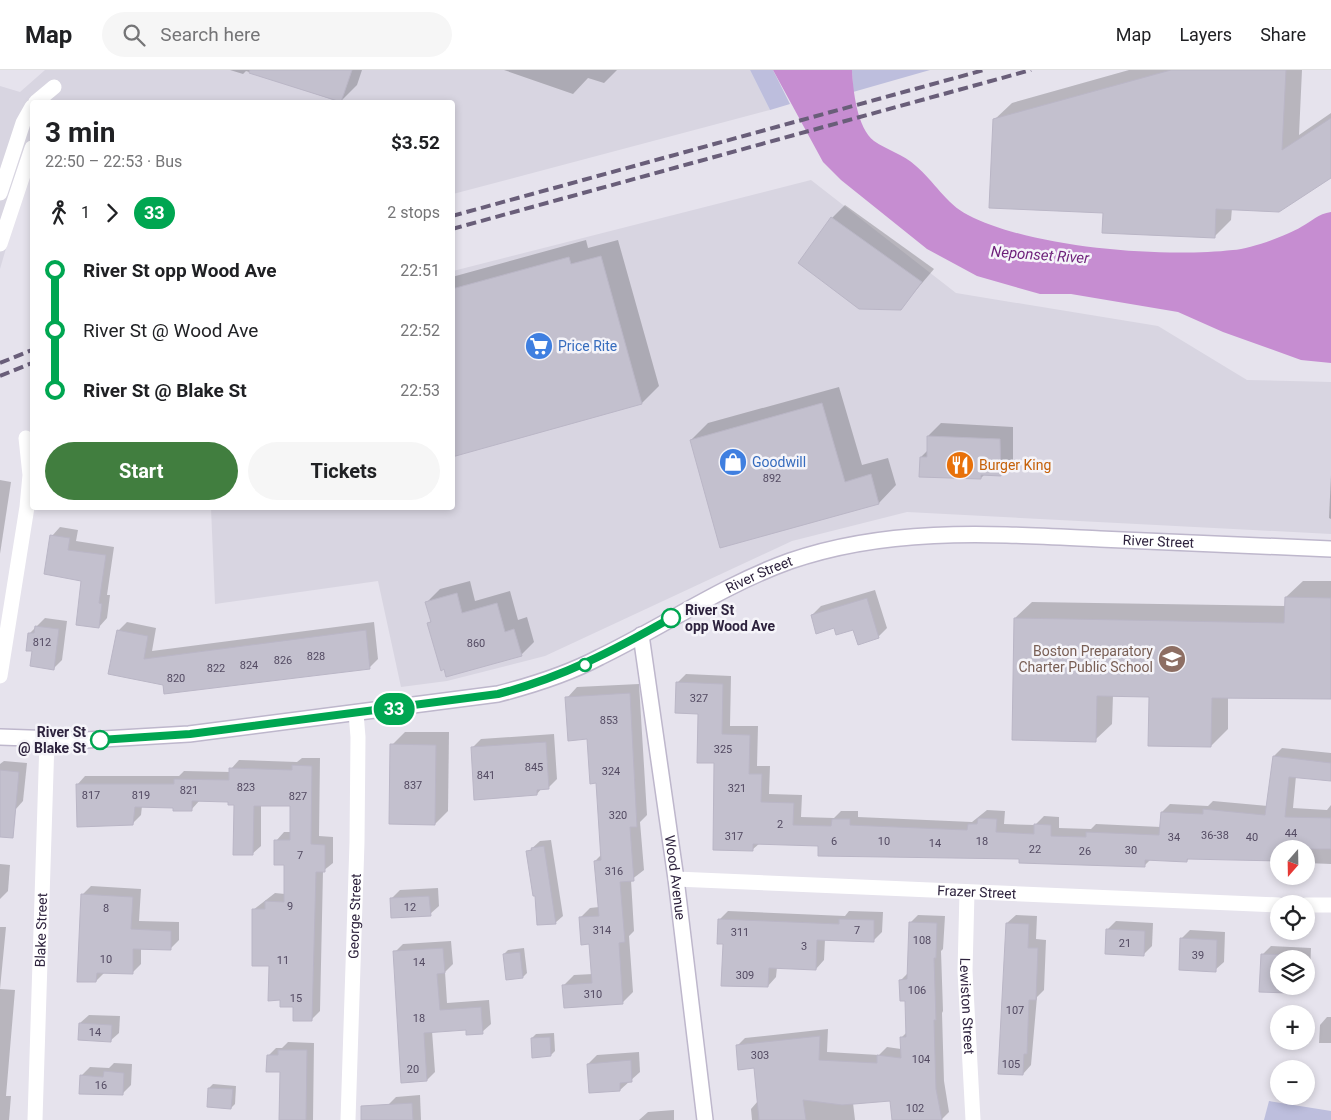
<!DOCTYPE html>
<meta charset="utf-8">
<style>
body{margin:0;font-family:Roboto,sans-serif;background:#f6f6f6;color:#202124;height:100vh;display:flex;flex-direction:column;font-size:19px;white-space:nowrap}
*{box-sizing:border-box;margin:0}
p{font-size:16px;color:#757577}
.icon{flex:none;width:28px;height:28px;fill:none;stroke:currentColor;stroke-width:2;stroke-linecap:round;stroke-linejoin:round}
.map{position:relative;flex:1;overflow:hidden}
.details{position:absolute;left:30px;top:30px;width:425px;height:410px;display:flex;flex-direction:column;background:#fff;border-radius:5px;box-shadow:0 2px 8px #0003}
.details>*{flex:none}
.badge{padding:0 10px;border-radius:16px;font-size:18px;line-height:32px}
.needle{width:32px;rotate:200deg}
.tools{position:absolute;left:1270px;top:770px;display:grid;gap:10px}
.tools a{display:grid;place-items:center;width:45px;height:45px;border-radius:50%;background:#fff;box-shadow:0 2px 8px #0003;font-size:25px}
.map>.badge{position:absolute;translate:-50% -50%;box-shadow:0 0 0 2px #fff}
.legs{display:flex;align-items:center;gap:8px;height:55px;padding:0 15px;font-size:16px}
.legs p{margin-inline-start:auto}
.headline{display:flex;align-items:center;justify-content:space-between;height:85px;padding:0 15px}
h1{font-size:28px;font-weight:700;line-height:38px}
.action{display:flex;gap:10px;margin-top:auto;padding:10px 15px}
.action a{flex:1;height:58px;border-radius:30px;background:#417e3f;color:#fff;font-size:20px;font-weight:700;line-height:58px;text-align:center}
.action a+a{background:#f6f6f6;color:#202124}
ul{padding:0 15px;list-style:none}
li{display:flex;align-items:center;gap:18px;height:60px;font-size:19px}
li i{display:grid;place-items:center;width:8px;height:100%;margin:0 6px;background:currentColor}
li i::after{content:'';width:12px;height:12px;margin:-6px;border:4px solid;border-radius:50%;background:#fff}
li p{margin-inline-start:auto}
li:first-child i{background:linear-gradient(#0000 50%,currentColor 0)}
li:last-child i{background:linear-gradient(currentColor 50%,#0000 0)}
header{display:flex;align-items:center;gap:30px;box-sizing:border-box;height:70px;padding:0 25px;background:#fff;border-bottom:1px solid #e0e0e0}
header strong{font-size:24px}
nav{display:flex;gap:28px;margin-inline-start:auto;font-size:18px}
.search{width:350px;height:45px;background:#f6f6f6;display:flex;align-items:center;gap:12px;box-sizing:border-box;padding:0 18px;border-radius:28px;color:#757577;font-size:19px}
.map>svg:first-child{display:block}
</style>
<header>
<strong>Map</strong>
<div class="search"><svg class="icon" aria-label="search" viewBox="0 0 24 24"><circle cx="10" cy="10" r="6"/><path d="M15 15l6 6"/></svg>Search here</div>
<nav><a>Map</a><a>Layers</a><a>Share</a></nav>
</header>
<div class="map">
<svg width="1331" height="1050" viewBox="0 0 1331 1050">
<rect width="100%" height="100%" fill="#e6e3ed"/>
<g fill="#d8d5e1">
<polygon points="45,0 750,0 770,40 453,124 452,32 32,32 32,89 0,199 0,16 20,22"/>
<polygon points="811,110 956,223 1158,256 1247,310 1331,312 1331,464 907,442 792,471 545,586 447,611 401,617 378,511 215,534 211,438 452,438 453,201"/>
</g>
<g fill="#bdbedd">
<polygon points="750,0 773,0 790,34 770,40"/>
<polygon points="852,0 930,0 853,22"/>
<polygon points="1269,1031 1331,1041 1331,1050 1264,1050"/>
</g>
<path fill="#c68dd1" d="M773,0H852C853,20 857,58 874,71C887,80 903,84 916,96C934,111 946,134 968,145C1032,178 1161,188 1233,180C1250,179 1286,166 1301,157C1312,151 1318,144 1331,142V293L1301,290L1223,262L1178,242L1071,224H1040L977,206L927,179L841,110L823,92Z"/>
<g fill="#0003">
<polygon points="230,0 362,0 357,15 340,32 246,1 243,4"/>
<polygon points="504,0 617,0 604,13 588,8 573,24"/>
<polygon points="1129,0 1302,0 1299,65 1331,43 1331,107 1232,138 1231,150 1214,167 1104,141 994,50 1012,33"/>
<polygon points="845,135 934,199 900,239 832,148"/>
<polygon points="586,170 588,178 618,170 659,316 642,333 452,385 452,207"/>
<polygon points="839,317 862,395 888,388 896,415 879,433 721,477 691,370 708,353"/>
<polygon points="941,353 1013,357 1013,391 1000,404 985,404 981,408 921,387 928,380 928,366"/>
<polygon points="1331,405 1331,449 1329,448"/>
<polygon points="0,410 11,412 0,484"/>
<polygon points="60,457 78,460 76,471 114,477 107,525 110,525 107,548 99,557 83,509 52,466"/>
<polygon points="470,511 475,531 510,521 518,550 527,547 534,572 521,585 429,553 432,550 427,532 440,519"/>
<polygon points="1303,511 1331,511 1331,628 1228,627 1228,659 1211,676 1150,626 1113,625 1112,654 1095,670 1015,548 1032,532 1286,536 1286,527"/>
<polygon points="875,520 887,558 878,567 854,558 835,557 812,545 821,536"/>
<polygon points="45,548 67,551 62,590 54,598 34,580 30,563"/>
<polygon points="127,552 156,558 152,581 374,552 378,589 370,597 164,614 118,561"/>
<polygon points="686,604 731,606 730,656 758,656 757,696 770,696 769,724 802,725 801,747 834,748 841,741 858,741 858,747 972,752 987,740 1005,741 1004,754 1035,755 1044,746 1059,747 1059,758 1091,759 1096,754 1161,757 1162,742 1170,734 1208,736 1213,731 1268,736 1274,686 1282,678 1331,683 1331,710 1296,706 1293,738 1327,740 1331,735 1331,794 1306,793 1306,779 1279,779 1279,791 1190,787 1187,791 1151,789 1144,796 819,774 760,773 752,780 715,692 699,642 677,613"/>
<polygon points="639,614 647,745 640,752 644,800 631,810 634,861 629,866 633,922 623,932 564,915 574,905 593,904 590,873 580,848 590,838 599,837 595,791 602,784 597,712 588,668 567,628 577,617"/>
<polygon points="405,662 449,662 448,741 435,754 392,675"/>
<polygon points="554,664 557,709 548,718 542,718 537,724 472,678 481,669"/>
<polygon points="302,688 320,688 319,766 333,767 333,793 323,801 320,941 311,950 281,928 253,840 275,823 285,824 285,794 276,771 284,762 291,762 291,735 261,735 261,776 252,784 235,734 230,730 200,730 191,740 175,736 142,736 141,745 132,754 77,715 85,706 179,706 184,701 231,702 231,699 239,690 297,692"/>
<polygon points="4,691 27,693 23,731 15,740 0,739 0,694"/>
<polygon points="551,770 563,846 555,853 536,825 528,782 540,771"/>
<polygon points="0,794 10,795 8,821 0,829"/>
<polygon points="91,816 141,819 139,851 179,852 179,870 170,879 141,878 141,894 132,903 105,902 96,911 82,825"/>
<polygon points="438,818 439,836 430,844 391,829 400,820"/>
<polygon points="728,841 845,846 849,841 883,842 882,862 873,871 825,869 824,890 816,899 777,897 776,907 768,916 724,873 719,850"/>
<polygon points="918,845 945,846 943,879 941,881 943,941 942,943 944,1011 949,1042 941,1050 894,1050 891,1030 853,1033 855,1050 752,1050 751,1039 758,1031 755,997 737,976 745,968 828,959 827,982 879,985 887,977 901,979 901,968 907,962 906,930 901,910 909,902 910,853"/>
<polygon points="1016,845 1037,846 1036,869 1046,870 1044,920 1037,927 1031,995 1023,1004 1007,853"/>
<polygon points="1116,851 1153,853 1152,876 1143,885 1107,860"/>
<polygon points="0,857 6,857 0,919 15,920 6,1026 11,1026 9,1050 0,1050"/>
<polygon points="1190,860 1225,862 1224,892 1215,900 1181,869"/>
<polygon points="451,871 453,894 445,902 447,933 489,930 491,954 482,962 467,959 432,961 435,1002 427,1010 395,882 403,874"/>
<polygon points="1271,876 1311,878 1310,903 1306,907 1306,889 1279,889 1279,916 1293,916 1287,922 1260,921 1262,885"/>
<polygon points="524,878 527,903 523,907 504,884 508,880"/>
<polygon points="89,945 120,946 119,963 110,971 80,953"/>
<polygon points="1327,947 1331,947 1331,973 1319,973 1320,955"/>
<polygon points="554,963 555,981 551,985 532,968 536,964"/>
<polygon points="288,972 314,973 313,1050 279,1050 281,1001 268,986 276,978 282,978"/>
<polygon points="639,982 640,1002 620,1020 588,994 597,985"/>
<polygon points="114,993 132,994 131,1015 122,1024 81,1006 90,997 109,998"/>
<polygon points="213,1014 236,1016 235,1034 231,1038 209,1018"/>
<polygon points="420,1025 421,1050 389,1050 388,1035 396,1027"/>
<polygon points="674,1040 674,1050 639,1050 648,1042"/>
</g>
<g fill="#c3c0ce" stroke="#bab6c6">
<polygon points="250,0 352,0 341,32 249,3"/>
<polygon points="1171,0 1286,0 1282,80 1331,48 1331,108 1279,142 1216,139 1215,168 1102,163 1103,143 989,138 993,49"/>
<polygon points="831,147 922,212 901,240 859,239 798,193"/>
<polygon points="601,186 642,334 452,387 452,219 569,187 571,194"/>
<polygon points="822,333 845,412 871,404 879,434 720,478 690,370"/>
<polygon points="927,366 1000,369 1001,406 981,405 981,409 919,407 920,387 927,387"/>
<polygon points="50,465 70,468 68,480 106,485 99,533 102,534 99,558 76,555 81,511 44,504"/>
<polygon points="457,523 462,543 497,533 505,562 514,559 522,586 446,607 444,599 441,601 427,553 431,552 425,532"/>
<polygon points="1285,527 1331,528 1331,629 1212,628 1211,677 1148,676 1149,627 1097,626 1096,672 1012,670 1014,548 1284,553"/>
<polygon points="867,528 879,568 858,575 853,560 836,565 834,558 816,564 811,545"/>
<polygon points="35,556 59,559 54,600 30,596 32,581 26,581 28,563 34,563"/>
<polygon points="117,560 148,566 144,589 366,560 370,599 164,624 163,615 108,604"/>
<polygon points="676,612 723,614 722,664 750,665 749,704 762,704 761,732 794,733 793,755 831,756 832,749 850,749 850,755 967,760 968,754 977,754 978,748 997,749 996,762 1034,764 1034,754 1051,755 1051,766 1086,767 1086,762 1159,765 1161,742 1203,744 1203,739 1265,745 1273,686 1331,693 1331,711 1289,707 1285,747 1331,748 1331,779 1279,779 1279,791 1187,789 1187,792 1145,790 1145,797 1019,793 1019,789 818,786 818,776 753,774 753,781 713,780 714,693 697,693 698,644 675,643"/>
<polygon points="630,623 637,757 630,757 634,811 620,812 625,872 619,873 623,934 564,938 562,915 592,913 589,874 581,875 579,847 599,846 594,791 601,790 596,713 590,714 587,669 568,671 565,627"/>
<polygon points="546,672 549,719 537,720 537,725 474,730 471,677"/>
<polygon points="390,674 436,675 435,755 389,754"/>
<polygon points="292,695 312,696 311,774 325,775 325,802 316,802 312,951 293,951 293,937 280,937 280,930 268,931 269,896 252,896 252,839 265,839 265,831 284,832 284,795 274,795 274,770 290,770 290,736 254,736 253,785 233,785 234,735 228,735 228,732 192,731 192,741 173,741 173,738 135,737 133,755 77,757 76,714 174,714 174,709 229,710 229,698 292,700"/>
<polygon points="0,700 19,702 13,768 0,767"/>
<polygon points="544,776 556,854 537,855 535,826 533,826 526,781 532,780 531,778"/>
<polygon points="81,824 133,827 131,859 171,861 171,880 133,879 133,904 97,903 96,912 77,912"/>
<polygon points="429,826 431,846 391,848 390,828"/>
<polygon points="718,849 839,854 839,849 874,850 874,872 817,870 816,900 769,898 768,917 721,916 723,874 717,874"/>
<polygon points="909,852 937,853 936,888 934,888 936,950 934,950 936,1019 942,1050 892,1050 890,1031 842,1035 803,1030 806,1050 759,1050 754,998 738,1000 736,975 820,966 819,990 877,993 877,985 901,988 900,967 906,967 905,931 900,931 899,910 907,909"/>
<polygon points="1006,853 1029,854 1028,878 1038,878 1036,930 1029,930 1027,984 1024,984 1023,1005 998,1004"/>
<polygon points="1106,859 1145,861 1144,886 1105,884"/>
<polygon points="1180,868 1217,870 1216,902 1179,900"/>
<polygon points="443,878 445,903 437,904 440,940 481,937 483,964 466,965 466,960 424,963 427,1011 401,1013 393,881"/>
<polygon points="520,882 523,908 506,910 503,884"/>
<polygon points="1261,884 1289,885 1289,889 1279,889 1279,916 1288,916 1288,923 1259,922"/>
<polygon points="79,953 112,955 111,972 78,970"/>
<polygon points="550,967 551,986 532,988 531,968"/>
<polygon points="278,980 307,980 306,1050 279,1050 280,1002 266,1002 267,985 278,985"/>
<polygon points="631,990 632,1012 620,1013 620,1021 589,1023 587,994"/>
<polygon points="104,1001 124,1003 123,1025 79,1024 80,1005 103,1007"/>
<polygon points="208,1018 233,1019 231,1039 207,1037"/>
<polygon points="412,1033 413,1050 361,1050 361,1036"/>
</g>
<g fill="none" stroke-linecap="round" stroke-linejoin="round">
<defs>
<g id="secondary">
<path id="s5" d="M641,565L676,809L705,1050"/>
<path id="s6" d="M0,667L86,670L189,664L498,624C533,615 568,604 600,587C664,556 723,515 790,491C891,456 996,464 1100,469C1177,472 1254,475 1331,479"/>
</g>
</defs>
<use href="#secondary" stroke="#beb7cc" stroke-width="18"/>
<g stroke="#fff" stroke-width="15">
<polyline points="36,32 54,17"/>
<polyline points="0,123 23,53 32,37"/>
<polyline points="0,174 32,78"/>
<polyline points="0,606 27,437 30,405 26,368"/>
<path id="s1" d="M676,809L1279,835"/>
<path id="s2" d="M967,822L965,901L973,1050"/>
<polyline points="1306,835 1331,835"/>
<path id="s3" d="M35,1050L47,670"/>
<path id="s4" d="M348,1050L357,772L358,667L356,643"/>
</g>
<use href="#secondary" stroke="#fff" stroke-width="15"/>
<g stroke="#695e79" stroke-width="4" stroke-dasharray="10 5" stroke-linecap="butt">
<polyline points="452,146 984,0"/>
<polyline points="452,159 1031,0"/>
<polyline points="0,293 32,280"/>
<polyline points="0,306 32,293"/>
</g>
</g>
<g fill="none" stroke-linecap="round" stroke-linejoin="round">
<defs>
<path id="line-1" d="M100,670L190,664L498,624C561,608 615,580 671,548"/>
</defs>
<use href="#line-1" stroke="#fff" stroke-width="11"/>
<use href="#line-1" stroke="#00a651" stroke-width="8"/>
</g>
<defs>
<symbol id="supermarket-disc" viewBox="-11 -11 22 22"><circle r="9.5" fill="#3f7fe0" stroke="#f5f4f9"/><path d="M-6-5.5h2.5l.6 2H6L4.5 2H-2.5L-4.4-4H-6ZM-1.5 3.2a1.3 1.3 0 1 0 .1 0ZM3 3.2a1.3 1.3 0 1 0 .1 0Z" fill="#fff"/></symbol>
<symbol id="shop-disc" viewBox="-11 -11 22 22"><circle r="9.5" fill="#3f7fe0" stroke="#f5f4f9"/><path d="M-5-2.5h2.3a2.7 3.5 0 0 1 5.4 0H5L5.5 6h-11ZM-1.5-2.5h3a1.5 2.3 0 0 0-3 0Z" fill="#fff"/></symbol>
<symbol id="restaurant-disc" viewBox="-11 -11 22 22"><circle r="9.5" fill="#e8710a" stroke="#f5f4f9"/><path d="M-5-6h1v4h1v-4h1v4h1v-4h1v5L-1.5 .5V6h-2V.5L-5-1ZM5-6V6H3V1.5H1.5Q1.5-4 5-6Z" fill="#fff"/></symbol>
<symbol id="school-disc" viewBox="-11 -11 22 22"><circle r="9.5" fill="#8d6e63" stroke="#f5f4f9"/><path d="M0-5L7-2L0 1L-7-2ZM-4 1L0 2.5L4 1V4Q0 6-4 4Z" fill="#fff"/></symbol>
</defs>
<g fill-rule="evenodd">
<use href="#supermarket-disc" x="523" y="260" width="32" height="32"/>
<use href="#shop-disc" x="717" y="376" width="32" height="32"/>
<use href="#restaurant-disc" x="944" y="379" width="32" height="32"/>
<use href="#school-disc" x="1156" y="573" width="32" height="32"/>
</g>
<g fill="#fff" stroke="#00a651" stroke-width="2.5">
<circle cx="671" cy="548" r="9"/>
<circle cx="585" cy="595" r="6"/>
<circle cx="100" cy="670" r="9"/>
</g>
<g text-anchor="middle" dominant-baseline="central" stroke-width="5" stroke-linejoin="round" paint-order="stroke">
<g font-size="11" fill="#534a62">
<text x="772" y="408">892</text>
<text x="42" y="572">812</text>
<text x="476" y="573">860</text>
<text x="316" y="586">828</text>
<text x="283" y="590">826</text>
<text x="249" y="595">824</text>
<text x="216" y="598">822</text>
<text x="176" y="608">820</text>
<text x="699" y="628">327</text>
<text x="609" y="650">853</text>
<text x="723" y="679">325</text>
<text x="534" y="697">845</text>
<text x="611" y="701">324</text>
<text x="486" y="705">841</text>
<text x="413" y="715">837</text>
<text x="246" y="717">823</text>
<text x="737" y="718">321</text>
<text x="189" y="720">821</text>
<text x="91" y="725">817</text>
<text x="141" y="725">819</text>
<text x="298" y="726">827</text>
<text x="618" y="745">320</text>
<text x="780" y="754">2</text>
<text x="1291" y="763">44</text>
<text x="1215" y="765">36-38</text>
<text x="734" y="766">317</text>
<text x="1174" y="767">34</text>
<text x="1252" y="767">40</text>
<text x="834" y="771">6</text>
<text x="884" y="771">10</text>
<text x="982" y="771">18</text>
<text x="935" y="773">14</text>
<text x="1035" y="779">22</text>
<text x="1131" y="780">30</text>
<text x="1085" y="781">26</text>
<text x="300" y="785">7</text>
<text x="614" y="801">316</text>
<text x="290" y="836">9</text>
<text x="410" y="837">12</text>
<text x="106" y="838">8</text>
<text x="602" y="860">314</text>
<text x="857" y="860">7</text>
<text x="740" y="862">311</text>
<text x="922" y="870">108</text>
<text x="1125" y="873">21</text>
<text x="804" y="876">3</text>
<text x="1198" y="885">39</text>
<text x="106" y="889">10</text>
<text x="283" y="890">11</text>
<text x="419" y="892">14</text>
<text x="745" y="905">309</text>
<text x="917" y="920">106</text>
<text x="593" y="924">310</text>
<text x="296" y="928">15</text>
<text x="1015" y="940">107</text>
<text x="419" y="948">18</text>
<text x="95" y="962">14</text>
<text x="760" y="985">303</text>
<text x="921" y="989">104</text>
<text x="1011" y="994">105</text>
<text x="413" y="999">20</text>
<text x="101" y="1015">16</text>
<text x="915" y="1038">102</text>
</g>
<g font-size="14" fill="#366cbe" stroke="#f5f4f9" text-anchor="start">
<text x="558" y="276">Price Rite</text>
<text x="752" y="392">Goodwill</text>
</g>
<g font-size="14" fill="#c56008" stroke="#f5f4f9" text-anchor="start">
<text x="979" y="395">Burger King</text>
</g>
<g font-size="14" fill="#2e233e" stroke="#f5f4f9">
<text stroke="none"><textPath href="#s6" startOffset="1194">River Street</textPath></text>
<text stroke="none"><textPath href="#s6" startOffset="789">River Street</textPath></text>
<text stroke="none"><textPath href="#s5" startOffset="245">Wood Avenue</textPath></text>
<text stroke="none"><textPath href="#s1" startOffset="301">Frazer Street</textPath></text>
<text stroke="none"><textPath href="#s4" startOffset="204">George Street</textPath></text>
<text stroke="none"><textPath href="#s3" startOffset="190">Blake Street</textPath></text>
<text stroke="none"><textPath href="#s2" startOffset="114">Lewiston Street</textPath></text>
</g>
<g font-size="14" font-weight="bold" fill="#2e233e" stroke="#f5f4f9" text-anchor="start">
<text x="685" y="540">River St<tspan x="685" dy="16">opp Wood Ave</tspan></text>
<text x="86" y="662" text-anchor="end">River St<tspan x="86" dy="16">@ Blake St</tspan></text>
</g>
<g font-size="14" fill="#785e54" stroke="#f5f4f9" text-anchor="end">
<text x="1153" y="581">Boston Preparatory<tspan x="1153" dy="16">Charter Public School</tspan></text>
</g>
<g font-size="15" font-style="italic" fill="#6c1e79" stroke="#f5f4f9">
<text transform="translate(1040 185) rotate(4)">Neponset River</text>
</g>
</g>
</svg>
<div class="tools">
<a><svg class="needle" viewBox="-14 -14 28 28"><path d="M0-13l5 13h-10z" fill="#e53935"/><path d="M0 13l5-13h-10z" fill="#757577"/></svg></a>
<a><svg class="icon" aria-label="locate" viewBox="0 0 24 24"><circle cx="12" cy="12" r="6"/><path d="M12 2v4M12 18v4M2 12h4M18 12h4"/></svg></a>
<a><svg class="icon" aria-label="layers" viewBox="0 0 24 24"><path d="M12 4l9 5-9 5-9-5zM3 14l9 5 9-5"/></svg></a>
<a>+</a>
<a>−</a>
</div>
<b class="badge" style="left:394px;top:639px;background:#00a651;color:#fff">33</b>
<section class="details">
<div class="headline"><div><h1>3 min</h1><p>22:50 – 22:53 · Bus</p></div><b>$3.52</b></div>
<div class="legs"><svg class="icon" aria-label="walk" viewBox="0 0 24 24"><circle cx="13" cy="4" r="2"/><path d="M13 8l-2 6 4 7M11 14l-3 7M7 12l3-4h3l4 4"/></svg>1<svg class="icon" aria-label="forward" viewBox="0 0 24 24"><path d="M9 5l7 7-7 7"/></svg><b class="badge" style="background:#00a651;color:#fff">33</b><p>2 stops</p></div>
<ul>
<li><i style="color:#00a651"></i><b>River St opp Wood Ave</b><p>22:51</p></li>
<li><i style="color:#00a651"></i><span>River St @ Wood Ave</span><p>22:52</p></li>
<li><i style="color:#00a651"></i><b>River St @ Blake St</b><p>22:53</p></li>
</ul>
<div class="action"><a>Start</a><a>Tickets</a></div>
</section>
</div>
